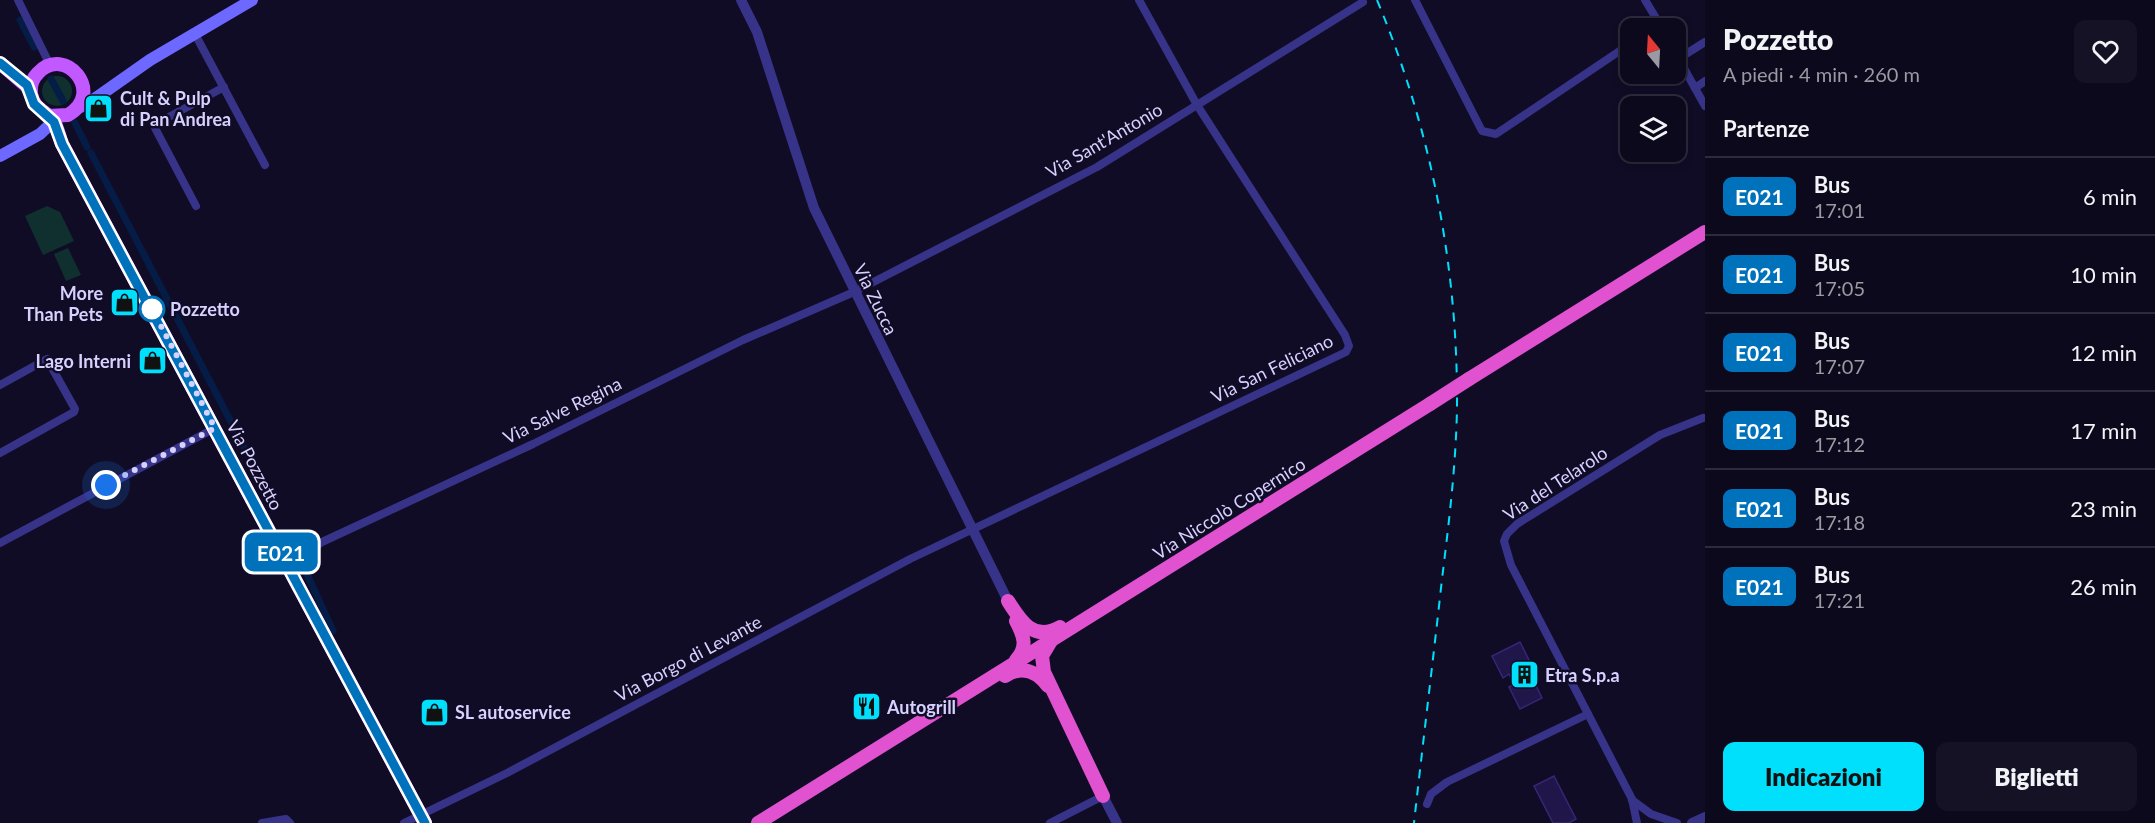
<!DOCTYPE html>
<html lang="it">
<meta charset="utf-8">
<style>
body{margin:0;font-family:Lato,sans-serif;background:#161225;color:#f1f3f6;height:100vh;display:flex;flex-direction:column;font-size:22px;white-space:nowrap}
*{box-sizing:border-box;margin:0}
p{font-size:20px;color:#9a9aa3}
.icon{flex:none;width:33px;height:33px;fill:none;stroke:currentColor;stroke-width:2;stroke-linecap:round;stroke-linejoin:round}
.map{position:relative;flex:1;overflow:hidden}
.sheet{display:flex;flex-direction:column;background:#0d091c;width:450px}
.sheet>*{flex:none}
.badge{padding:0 12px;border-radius:9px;font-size:21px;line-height:39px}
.needle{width:39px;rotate:342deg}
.tools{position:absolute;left:1620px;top:18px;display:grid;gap:12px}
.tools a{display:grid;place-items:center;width:66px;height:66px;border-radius:12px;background:#0d091c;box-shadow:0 3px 9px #0003,0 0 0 2px #2d2a3b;font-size:30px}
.you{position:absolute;width:30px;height:30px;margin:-15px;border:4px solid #fff;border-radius:50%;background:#1a73e8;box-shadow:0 0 0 9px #1a73e833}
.map>.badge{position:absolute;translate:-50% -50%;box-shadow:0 0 0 3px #fff}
h2{padding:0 18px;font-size:22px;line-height:54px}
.round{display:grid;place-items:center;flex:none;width:63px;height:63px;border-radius:12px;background:#161225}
.headline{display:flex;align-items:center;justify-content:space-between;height:102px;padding:0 18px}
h1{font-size:28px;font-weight:800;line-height:45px}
.primary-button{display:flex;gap:12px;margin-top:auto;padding:12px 18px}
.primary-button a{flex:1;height:69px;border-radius:12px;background:#00e0fc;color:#111;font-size:24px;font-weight:800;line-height:69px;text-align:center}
.primary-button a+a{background:#161225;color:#f1f3f6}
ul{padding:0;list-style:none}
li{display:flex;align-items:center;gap:18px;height:78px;padding:0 18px;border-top:2px solid #2d2a3b}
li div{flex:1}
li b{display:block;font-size:22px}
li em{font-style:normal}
li .badge{min-width:66px;font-weight:700;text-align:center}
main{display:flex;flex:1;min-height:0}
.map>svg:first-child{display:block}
</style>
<main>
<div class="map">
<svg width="1705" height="823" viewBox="0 0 1705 823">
<rect width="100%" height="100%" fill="#110c26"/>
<g fill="#0f302f">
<circle cx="57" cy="91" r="15"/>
<polygon points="47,206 60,212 74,241 43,255 25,216"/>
<polygon points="68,248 81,275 66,281 54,254"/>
</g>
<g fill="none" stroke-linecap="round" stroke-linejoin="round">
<g stroke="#051c46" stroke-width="7">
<polyline points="20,20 34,47"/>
<polyline points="51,79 63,101"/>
<polyline points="75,123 87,147"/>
<polyline points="91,153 268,493"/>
<polyline points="302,563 333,631"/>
</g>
</g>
<g fill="#211649" stroke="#372677" stroke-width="1.5">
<polygon points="1520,642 1534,670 1530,673 1542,698 1520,709 1509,687 1514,684 1509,674 1503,678 1492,656"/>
<polygon points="1554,776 1576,819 1569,823 1553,823 1534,786"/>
</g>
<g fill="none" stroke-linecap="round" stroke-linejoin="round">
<g stroke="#373389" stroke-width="8">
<polyline points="18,0 50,65"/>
<polyline points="1415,0 1482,131 1496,134 1630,44"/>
<polyline points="1645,0 1662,28"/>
<polyline points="195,34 265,165"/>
<polyline points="1676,54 1705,106"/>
<polyline points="1678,59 1705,42"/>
<polyline points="1695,88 1705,81"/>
<polyline points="196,206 155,128 156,124 224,87"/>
<polyline points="0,385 47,359 75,409 74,412 0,453"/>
<polyline points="0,543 215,428"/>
<polyline points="288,566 322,542 533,444 743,340 854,292 1097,167 1363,2"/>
<polyline points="1632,800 1651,814 1677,823"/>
<polyline points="1427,804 1431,794 1447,782 1588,714"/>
<polyline points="262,823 286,819 290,823"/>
<polyline points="404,823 507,773 910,559 1346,352 1349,346 1345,335 1197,105 1139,0"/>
<polyline points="1050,823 1103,796"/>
<polyline points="1637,823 1632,799 1511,565 1504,541 1507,534 1517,524 1660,435 1703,418"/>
</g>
<g stroke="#373389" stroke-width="10">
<polyline points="741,0 757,32 814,208 1008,601"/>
<polyline points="1103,796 1117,823"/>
<polyline points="1692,823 1705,817"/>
</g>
<g stroke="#6d68ff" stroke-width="12">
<polyline points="77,108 86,105 150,60 252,0"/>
<polyline points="0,156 40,134 58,117"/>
</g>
<g stroke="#c258ff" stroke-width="14">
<polyline points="0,63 31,90"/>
<path d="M48,116L68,115C106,93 65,44 38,73C32,79 30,86 31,94C34,110 47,111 54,122C58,128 59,137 62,144L425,823"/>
</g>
<g stroke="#e052d0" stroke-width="14">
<polyline points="1469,379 1705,232"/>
<path d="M1008,601C1021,622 1034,642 1060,627"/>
<polyline points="1051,641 1042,656 1044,672 1103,796"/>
<path d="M1016,660C1028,647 1024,636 1016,621"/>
<path d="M1005,676C1022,665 1037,671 1048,686"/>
<polyline points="758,823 1430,404"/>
</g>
<path stroke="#00e0fc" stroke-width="2" stroke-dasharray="9 8" stroke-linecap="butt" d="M1377,0C1431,129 1458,267 1457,407C1456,465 1449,522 1442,579C1433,661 1423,742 1414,823"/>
<polyline stroke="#e052d0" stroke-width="14" points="1430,404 1469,379"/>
</g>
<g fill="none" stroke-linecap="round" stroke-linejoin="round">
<defs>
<polyline id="line" points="0,63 27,85 34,104 54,122 62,144 425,823"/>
</defs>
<use href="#line" stroke="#fff" stroke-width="14"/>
<use href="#line" stroke="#0072bc" stroke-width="9"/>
<polyline stroke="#d7d1ff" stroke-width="6" stroke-dasharray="0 10.8" points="106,485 215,428 152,309"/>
</g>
<defs>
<symbol id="shop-square" viewBox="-11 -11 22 22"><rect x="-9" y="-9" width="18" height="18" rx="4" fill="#00e0fc" stroke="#110c26"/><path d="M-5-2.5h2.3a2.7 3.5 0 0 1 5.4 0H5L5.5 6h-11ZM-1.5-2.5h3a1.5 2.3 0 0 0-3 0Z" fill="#111"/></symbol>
<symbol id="building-square" viewBox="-11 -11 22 22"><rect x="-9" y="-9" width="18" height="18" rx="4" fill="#00e0fc" stroke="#110c26"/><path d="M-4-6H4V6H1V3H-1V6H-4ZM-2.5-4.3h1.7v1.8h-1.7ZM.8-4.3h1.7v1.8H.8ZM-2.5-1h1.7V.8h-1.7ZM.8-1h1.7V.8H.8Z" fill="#111"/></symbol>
<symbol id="restaurant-square" viewBox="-11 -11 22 22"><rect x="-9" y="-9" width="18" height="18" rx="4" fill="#00e0fc" stroke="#110c26"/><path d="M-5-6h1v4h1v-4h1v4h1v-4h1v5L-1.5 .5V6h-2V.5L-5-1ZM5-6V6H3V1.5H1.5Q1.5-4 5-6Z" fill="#111"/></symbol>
</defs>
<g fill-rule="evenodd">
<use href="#shop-square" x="82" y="92" width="33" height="33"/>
<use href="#shop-square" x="108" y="286" width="33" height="33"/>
<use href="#shop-square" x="136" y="344" width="33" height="33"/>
<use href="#building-square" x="1508" y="658" width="33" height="33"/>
<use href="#restaurant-square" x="850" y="690" width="33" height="33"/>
<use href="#shop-square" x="418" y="696" width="33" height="33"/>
</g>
<circle fill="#fff" stroke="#0072bc" stroke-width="3" cx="152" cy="309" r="12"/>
<g text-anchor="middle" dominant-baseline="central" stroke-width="5" stroke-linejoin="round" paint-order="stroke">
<g font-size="18" font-weight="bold" fill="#d7d1ff" stroke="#110c26" text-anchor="start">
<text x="120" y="98">Cult &amp; Pulp<tspan x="120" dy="21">di Pan Andrea</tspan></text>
<text x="103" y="293" text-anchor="end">More<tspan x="103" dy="21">Than Pets</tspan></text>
<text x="131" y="361" text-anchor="end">Lago Interni</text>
<text x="1545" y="675">Etra S.p.a</text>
<text x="887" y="707">Autogrill</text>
<text x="455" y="712">SL autoservice</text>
</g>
<g font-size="18" fill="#d7d1ff" stroke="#110c26">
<text transform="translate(1104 140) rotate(-30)">Via Sant'Antonio</text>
<text transform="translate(876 299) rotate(64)">Via Zucca</text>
<text transform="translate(1272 368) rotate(-26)">Via San Feliciano</text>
<text transform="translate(562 410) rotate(-26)">Via Salve Regina</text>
<text transform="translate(255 465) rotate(62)">Via Pozzetto</text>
<text transform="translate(1555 483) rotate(-33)">Via del Telarolo</text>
<text transform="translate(1229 508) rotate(-32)">Via Niccolò Copernico</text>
<text transform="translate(688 658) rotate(-28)">Via Borgo di Levante</text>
</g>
<g font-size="18" font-weight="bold" fill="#d7d1ff" stroke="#110c26" text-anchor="start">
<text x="170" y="309">Pozzetto</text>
</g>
</g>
</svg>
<div class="tools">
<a><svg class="needle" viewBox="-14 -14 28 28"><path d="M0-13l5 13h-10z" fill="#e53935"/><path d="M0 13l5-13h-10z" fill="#9a9aa3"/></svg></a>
<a><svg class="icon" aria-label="layers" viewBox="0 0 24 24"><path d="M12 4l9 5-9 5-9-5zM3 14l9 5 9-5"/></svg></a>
</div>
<div class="you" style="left:106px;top:485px"></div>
<b class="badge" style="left:281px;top:552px;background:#0072bc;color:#fff">E021</b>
</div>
<section class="sheet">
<div class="headline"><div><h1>Pozzetto</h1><p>A piedi · 4 min · 260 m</p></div><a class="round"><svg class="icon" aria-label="heart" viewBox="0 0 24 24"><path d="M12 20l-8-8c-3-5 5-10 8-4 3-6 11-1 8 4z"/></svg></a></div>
<h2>Partenze</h2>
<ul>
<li><span class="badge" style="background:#0072bc;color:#fff">E021</span><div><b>Bus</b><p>17:01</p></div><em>6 min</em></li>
<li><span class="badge" style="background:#0072bc;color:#fff">E021</span><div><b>Bus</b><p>17:05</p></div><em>10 min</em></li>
<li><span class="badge" style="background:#0072bc;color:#fff">E021</span><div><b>Bus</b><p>17:07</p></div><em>12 min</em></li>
<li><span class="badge" style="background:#0072bc;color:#fff">E021</span><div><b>Bus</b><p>17:12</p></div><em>17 min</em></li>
<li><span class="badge" style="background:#0072bc;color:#fff">E021</span><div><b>Bus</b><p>17:18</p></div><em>23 min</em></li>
<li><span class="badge" style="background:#0072bc;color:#fff">E021</span><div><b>Bus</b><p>17:21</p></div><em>26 min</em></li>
</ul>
<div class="primary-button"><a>Indicazioni</a><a>Biglietti</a></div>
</section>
</main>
